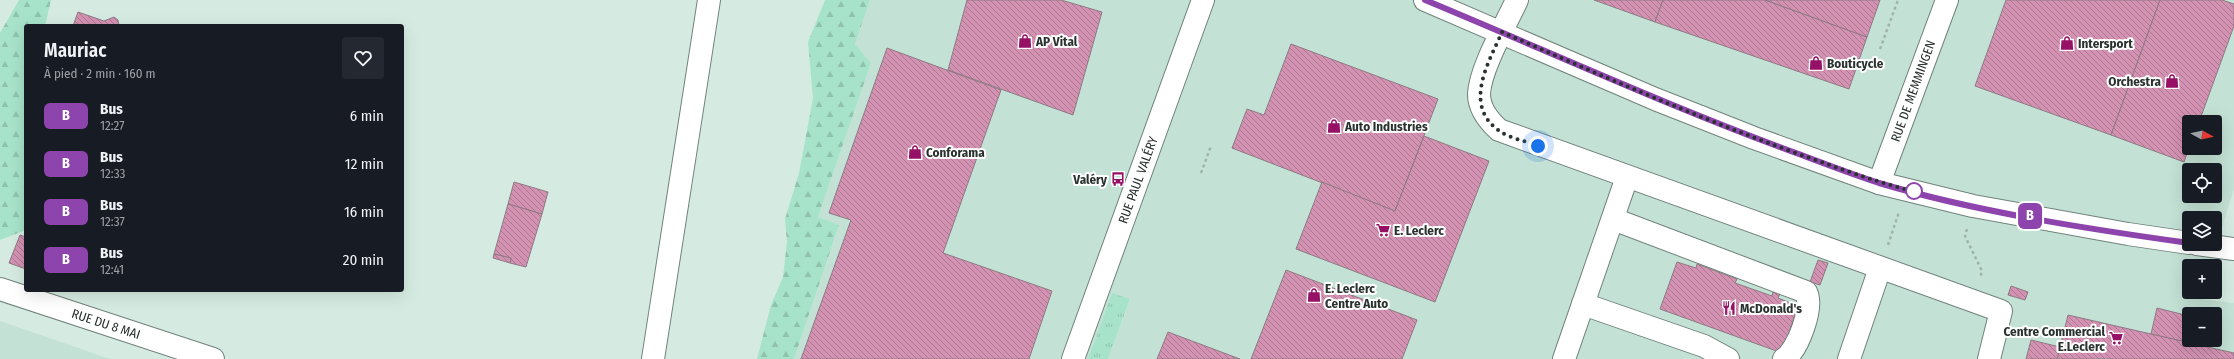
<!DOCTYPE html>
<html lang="fr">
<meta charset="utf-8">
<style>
body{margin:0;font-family:"Fira Sans Condensed",sans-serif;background:#242831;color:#f1f3f6;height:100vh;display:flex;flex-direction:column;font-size:15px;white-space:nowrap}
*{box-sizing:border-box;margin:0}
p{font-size:13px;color:#9ea1a6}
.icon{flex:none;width:22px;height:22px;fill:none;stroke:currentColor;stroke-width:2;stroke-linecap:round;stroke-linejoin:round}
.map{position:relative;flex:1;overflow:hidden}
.panel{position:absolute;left:24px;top:24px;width:380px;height:268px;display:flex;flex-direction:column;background:#171b24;border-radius:4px;box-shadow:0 4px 16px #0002}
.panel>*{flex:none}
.badge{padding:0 8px;border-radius:6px;font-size:14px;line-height:26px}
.needle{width:26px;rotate:98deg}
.buttons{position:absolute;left:2182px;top:115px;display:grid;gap:8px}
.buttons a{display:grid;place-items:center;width:40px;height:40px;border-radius:4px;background:#171b24;box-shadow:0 4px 16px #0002;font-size:20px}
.you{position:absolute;width:20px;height:20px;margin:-10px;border:3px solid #fff;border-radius:50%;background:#1a73e8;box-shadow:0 0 0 6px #1a73e833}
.map>.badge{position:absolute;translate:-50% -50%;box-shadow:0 0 0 2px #fff}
.round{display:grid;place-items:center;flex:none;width:42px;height:42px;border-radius:4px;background:#242831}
.overview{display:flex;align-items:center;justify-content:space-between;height:68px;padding:0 20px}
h1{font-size:19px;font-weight:600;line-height:30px}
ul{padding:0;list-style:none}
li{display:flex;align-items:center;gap:12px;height:48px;padding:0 20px}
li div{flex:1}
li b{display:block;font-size:15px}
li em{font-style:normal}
li .badge{min-width:44px;font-weight:700;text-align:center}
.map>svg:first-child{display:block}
</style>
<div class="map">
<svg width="2234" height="359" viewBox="0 0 2234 359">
<defs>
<pattern id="grass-tufts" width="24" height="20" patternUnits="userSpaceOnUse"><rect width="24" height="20" fill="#a7e3ca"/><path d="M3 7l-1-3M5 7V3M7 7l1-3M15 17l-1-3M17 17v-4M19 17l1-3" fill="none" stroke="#90c3ae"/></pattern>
<pattern id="forest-firs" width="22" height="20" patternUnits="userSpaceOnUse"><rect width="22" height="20" fill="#a7e3ca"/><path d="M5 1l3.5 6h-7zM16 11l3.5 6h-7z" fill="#90c3ae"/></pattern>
<pattern id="building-back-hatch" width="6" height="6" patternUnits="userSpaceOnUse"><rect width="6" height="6" fill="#d492b3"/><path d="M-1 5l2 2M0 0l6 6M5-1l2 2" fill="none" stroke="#ac7892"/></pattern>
</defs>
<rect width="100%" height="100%" fill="#d5ebe1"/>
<g fill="#c3e1d4" fill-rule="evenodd">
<path d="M870,0H2234V189L2210,266H2189V292H2202L2200,299L2234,303V359H1108L1130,300L1112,293L1088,359H794L839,226L818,217L871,63L855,44ZM2189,122H2215V148H2189ZM2189,170H2215V196H2189ZM2189,218H2215V244H2189ZM2189,314H2215V340H2189Z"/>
<polygon points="0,321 110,359 0,359"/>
</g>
<polygon fill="url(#grass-tufts)" points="1112,293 1130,299 1108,359 1088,359"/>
<g fill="url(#forest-firs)">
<polygon points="19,0 51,0 45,26 26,26 26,230 0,240 0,33"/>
<polygon points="825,0 870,0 855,44 871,63 818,217 839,225 794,359 757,359 771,305 783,277 787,242 785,219 799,173 813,98 808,42"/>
</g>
<g fill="url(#building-back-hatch)" stroke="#8d7a83">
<polygon points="967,0 1061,0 1102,12 1073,115 948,70"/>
<polygon points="1594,0 1663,0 1655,22"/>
<polygon points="1663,0 1765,0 1867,37 1849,89 1655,22"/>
<polygon points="1765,0 1880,0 1867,37"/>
<polygon points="2006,0 2160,0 2111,135 1975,86"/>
<polygon points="2160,0 2222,0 2234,4 2234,26 2199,122 2189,122 2189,148 2184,162 2111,135"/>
<polygon points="78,12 104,21 114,17 118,20 119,26 73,26"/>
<polygon points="1291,44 1438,99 1395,211 1232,148 1247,109 1264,115"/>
<polygon points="887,48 1001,90 943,253 1052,291 1029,359 801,359 851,220 829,213"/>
<polygon points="1424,136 1489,161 1435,302 1296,249 1322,182 1395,211"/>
<polygon points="514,182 548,192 542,214 508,204"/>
<polygon points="508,204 542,214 526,267 510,263 511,258 494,254"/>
<polygon points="20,235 26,237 26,269 9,263"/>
<polygon points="494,254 511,258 510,263 493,258"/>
<polygon points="1818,260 1828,263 1820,285 1810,282"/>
<polygon points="1677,262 1696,268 1697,264 1737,279 1735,283 1772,296 1773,292 1780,294 1778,298 1798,306 1782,353 1660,309"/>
<polygon points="1286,270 1417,320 1402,359 1251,359"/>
<polygon points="2011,286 2028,292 2025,300 2008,295"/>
<polygon points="2157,308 2189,316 2189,343 2151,334"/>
<polygon points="2068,315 2234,353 2234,359 2057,359"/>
<polygon points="1168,332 1240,359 1157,359"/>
<polygon points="2031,340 2060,347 2057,359 2026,359"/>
</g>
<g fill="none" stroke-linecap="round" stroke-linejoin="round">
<defs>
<g id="minor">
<polyline points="1425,0 1655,99 1754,138 1879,183 1973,206 2128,234 2189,243"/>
<path d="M1517,0C1506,24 1480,69 1479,94C1479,108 1489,121 1499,130L2001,311L1989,359"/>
<polyline points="1879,183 1947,0"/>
<path d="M1613,219L1806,292C1814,307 1798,350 1784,359"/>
<polyline points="2197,244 2234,249"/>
<polyline points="0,289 213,359"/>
<polyline points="1583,304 1704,346 1728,359"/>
<polyline points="1073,359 1203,0"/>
<polyline points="1564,359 1627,177"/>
<polyline points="1849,359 1880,268"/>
</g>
<polyline id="highway" points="653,359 709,0"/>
</defs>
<use href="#minor" stroke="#70837b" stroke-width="24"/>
<use href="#highway" stroke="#70837b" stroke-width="24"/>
<g stroke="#a1b3ab" stroke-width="2.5" stroke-dasharray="3 3" stroke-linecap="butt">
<polyline points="1880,49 1898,0"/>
<polyline points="1201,173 1211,146"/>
<polyline points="1967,229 1965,236 1982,271 1980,278"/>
<polyline points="1888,245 1899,212"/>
</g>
<use href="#minor" stroke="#fff" stroke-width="22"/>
<use href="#highway" stroke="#fff" stroke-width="22"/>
</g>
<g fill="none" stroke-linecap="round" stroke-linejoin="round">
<defs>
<path id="line" d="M1425,0C1548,51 1670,107 1796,153C1823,163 1851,174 1879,183C1977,212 2088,229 2189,243"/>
</defs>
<use href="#line" stroke="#fff" stroke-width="9"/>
<use href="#line" stroke="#8e44ad" stroke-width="6"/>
<path stroke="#2a322f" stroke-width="4" stroke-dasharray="0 7.2" d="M1538,146C1526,141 1508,138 1498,130C1463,104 1489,62 1502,32C1597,74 1692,115 1790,151C1833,166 1875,182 1920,193L1914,191"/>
</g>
<defs>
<symbol id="shop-bare" viewBox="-9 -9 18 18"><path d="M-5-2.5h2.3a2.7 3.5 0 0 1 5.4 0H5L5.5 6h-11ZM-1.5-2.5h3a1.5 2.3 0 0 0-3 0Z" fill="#961066" stroke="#fff" stroke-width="2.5" paint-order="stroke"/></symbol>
<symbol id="bus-bare" viewBox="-9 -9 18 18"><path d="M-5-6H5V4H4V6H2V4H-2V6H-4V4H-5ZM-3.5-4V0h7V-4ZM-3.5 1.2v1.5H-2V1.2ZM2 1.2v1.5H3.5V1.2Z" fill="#961066" stroke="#fff" stroke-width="2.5" paint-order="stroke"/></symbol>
<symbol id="supermarket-bare" viewBox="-9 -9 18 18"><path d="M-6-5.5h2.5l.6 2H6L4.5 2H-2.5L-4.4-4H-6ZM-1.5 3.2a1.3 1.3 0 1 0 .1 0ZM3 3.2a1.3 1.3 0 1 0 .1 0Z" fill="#961066" stroke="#fff" stroke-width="2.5" paint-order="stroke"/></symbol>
<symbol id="restaurant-bare" viewBox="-9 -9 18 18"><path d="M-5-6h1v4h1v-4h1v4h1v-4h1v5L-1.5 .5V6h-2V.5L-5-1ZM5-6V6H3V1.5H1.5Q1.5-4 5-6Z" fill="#961066" stroke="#fff" stroke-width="2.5" paint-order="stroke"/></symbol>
</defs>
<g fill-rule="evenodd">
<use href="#shop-bare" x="1015" y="31" width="20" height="20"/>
<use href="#shop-bare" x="2057" y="33" width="20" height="20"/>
<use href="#shop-bare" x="1806" y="53" width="20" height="20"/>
<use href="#shop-bare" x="2162" y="71" width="20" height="20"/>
<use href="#shop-bare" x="1324" y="116" width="20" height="20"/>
<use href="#shop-bare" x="905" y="142" width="20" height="20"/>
<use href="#bus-bare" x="1108" y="169" width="20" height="20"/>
<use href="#supermarket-bare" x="1373" y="220" width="20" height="20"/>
<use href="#shop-bare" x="1304" y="285" width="20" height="20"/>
<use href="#restaurant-bare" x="1719" y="298" width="20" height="20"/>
<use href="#supermarket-bare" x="2106" y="328" width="20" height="20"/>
</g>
<circle fill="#fff" stroke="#8e44ad" stroke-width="2" cx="1914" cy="191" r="8"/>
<g text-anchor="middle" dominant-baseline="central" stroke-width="4" stroke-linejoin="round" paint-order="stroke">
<g font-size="13" font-weight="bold" fill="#2a322f" stroke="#fff" text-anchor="start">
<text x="1036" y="41">AP Vital</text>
<text x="2078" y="43">Intersport</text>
<text x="1827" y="63">Bouticycle</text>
<text x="2161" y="81" text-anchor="end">Orchestra</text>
<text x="1345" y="126">Auto Industries</text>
<text x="926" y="152">Conforama</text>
<text x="1107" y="179" text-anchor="end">Valéry</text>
<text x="1394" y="230">E. Leclerc</text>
<text x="1325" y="288">E. Leclerc<tspan x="1325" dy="15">Centre Auto</tspan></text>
<text x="1740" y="308">McDonald's</text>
<text x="2105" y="331" text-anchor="end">Centre Commercial<tspan x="2105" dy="15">E.Leclerc</tspan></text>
</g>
<g font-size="13" fill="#2a322f" stroke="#fff">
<text transform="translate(1913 91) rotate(-70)">RUE DE MEMMINGEN</text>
<text transform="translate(1138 180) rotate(-70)">RUE PAUL VALÉRY</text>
<text transform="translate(106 324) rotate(18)">RUE DU 8 MAI</text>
</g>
</g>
</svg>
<div class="buttons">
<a><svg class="needle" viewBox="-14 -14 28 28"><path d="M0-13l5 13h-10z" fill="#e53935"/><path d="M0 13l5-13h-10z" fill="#9ea1a6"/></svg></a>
<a><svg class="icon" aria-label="locate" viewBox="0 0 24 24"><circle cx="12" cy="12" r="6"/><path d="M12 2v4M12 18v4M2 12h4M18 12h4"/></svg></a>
<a><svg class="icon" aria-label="layers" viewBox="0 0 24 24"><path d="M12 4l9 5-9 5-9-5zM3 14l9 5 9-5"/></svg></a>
<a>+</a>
<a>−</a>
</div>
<div class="you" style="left:1538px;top:146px"></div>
<b class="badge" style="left:2030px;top:216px;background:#8e44ad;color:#fff">B</b>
<section class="panel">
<div class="overview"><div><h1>Mauriac</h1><p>À pied · 2 min · 160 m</p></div><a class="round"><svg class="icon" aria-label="heart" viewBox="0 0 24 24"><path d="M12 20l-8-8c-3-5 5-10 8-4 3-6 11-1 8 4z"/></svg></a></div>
<ul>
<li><span class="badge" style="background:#8e44ad;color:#fff">B</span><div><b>Bus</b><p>12:27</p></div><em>6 min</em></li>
<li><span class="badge" style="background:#8e44ad;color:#fff">B</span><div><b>Bus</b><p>12:33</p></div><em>12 min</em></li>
<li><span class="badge" style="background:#8e44ad;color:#fff">B</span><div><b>Bus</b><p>12:37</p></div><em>16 min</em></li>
<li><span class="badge" style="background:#8e44ad;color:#fff">B</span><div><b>Bus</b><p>12:41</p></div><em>20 min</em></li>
</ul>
</section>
</div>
